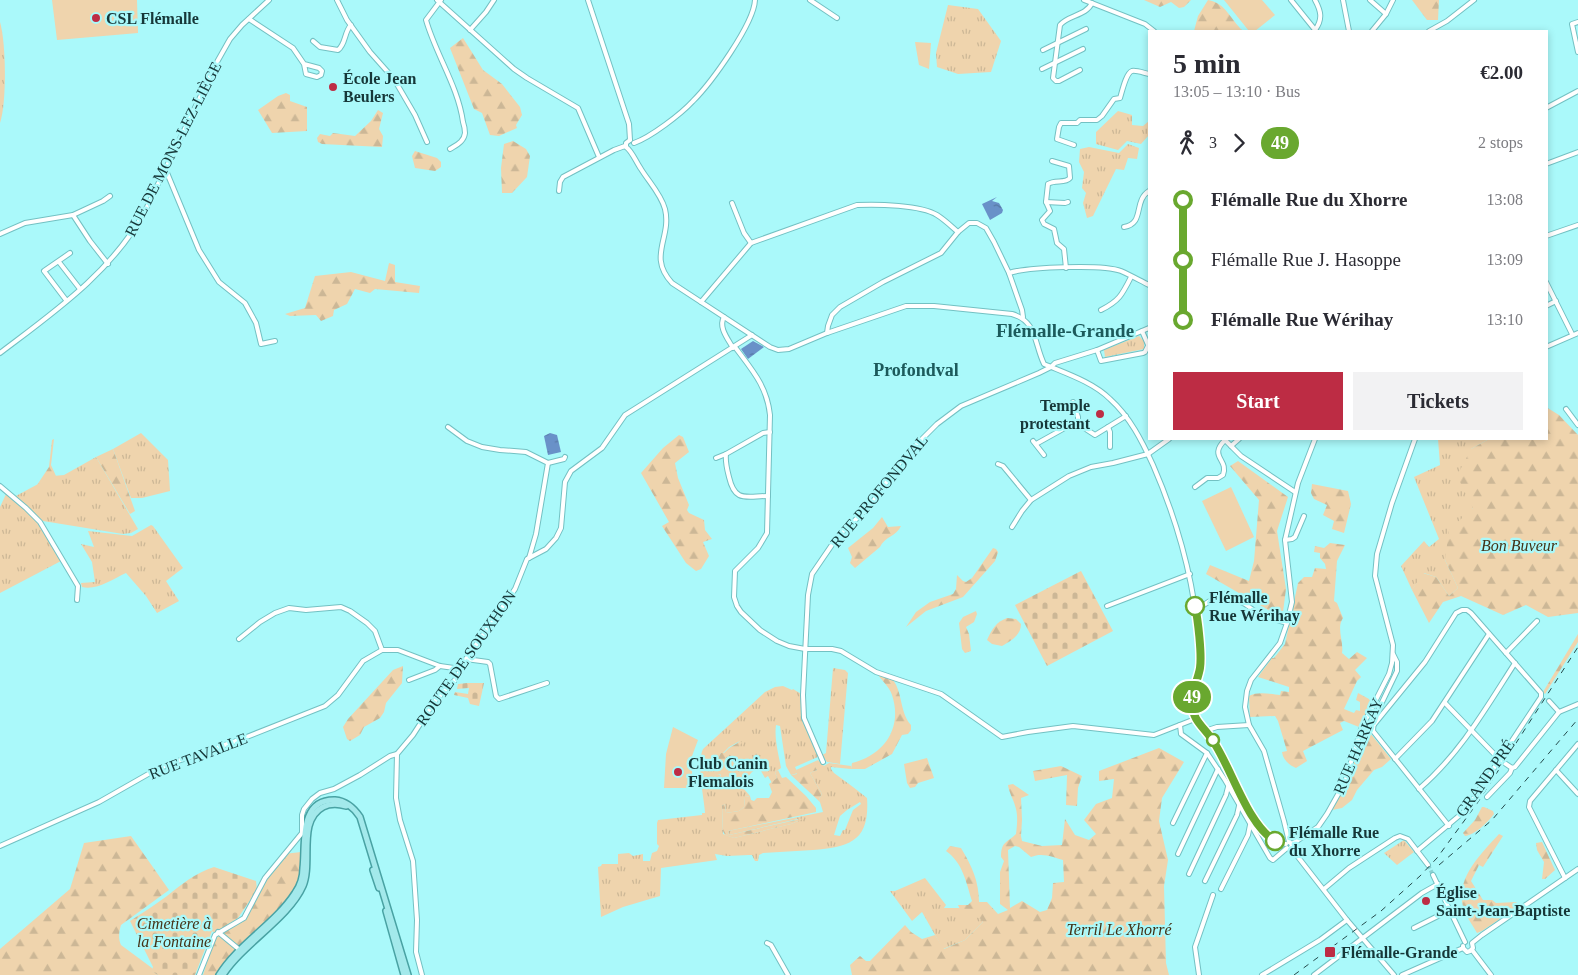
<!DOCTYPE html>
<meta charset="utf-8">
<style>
body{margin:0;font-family:"Times New Roman",serif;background:#f2f2f3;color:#2b2b33;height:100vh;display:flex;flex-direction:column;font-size:19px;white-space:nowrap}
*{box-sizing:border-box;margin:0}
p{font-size:16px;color:#7c7c81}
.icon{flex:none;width:28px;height:28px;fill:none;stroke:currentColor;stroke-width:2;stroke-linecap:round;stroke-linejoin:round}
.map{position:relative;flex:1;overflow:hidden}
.side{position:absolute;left:1148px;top:30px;width:400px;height:410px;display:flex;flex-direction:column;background:#fff;border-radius:0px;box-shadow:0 2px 8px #0003}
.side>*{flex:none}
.badge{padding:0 10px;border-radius:16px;font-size:18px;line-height:32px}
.map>.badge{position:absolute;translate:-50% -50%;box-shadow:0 0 0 2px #fff}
.legs{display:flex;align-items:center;gap:8px;height:55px;padding:0 25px;font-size:16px}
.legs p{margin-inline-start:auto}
.summary{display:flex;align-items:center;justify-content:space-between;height:85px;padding:0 25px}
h1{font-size:28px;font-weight:800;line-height:38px}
.button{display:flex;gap:10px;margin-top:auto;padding:10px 25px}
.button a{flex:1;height:58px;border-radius:0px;background:#bd2c44;color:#fff;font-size:20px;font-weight:800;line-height:58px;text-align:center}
.button a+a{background:#f2f2f3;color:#2b2b33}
ul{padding:0 25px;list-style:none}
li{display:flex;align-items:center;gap:18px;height:60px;font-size:19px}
li i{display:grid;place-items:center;width:8px;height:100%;margin:0 6px;background:currentColor}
li i::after{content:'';width:12px;height:12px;margin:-6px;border:4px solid;border-radius:50%;background:#fff}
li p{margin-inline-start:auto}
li:first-child i{background:linear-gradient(#0000 50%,currentColor 0)}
li:last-child i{background:linear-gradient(currentColor 50%,#0000 0)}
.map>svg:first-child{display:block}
</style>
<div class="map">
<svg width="1578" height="975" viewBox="0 0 1578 975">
<defs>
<pattern id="grass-tufts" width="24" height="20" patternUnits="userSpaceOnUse" patternTransform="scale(1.25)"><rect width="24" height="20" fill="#efd4ad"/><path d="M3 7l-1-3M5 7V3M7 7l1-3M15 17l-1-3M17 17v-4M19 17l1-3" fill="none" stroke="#ccb796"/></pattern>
<pattern id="forest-firs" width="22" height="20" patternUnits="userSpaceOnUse" patternTransform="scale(1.25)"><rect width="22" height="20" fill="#efd4ad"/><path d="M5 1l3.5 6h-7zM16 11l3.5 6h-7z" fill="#ccb796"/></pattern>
<pattern id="cemetery-stones" width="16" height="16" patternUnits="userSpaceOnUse" patternTransform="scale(1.25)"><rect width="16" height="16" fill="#efd4ad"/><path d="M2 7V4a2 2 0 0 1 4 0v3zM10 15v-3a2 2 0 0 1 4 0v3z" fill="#ccb796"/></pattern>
<pattern id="water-ripples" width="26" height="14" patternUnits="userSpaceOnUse" patternTransform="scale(1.25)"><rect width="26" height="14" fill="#6991c8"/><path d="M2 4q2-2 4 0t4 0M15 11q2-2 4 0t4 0" fill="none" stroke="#5577a3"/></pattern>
</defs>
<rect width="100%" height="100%" fill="#aaf9fa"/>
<g fill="url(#grass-tufts)" fill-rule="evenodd">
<polygon points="948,5 978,9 1001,41 991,72 958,74 937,67 936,53"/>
<path d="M0,22C6,42 7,102 0,123Z"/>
<polygon points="1118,111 1132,115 1132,125 1143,126 1149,121 1149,135 1141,144 1127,141 1118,150 1096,144 1096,132"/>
<polygon points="1128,144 1139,148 1137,159 1128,158 1124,170 1116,169 1093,216 1087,218 1083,203 1086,193 1082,188 1084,172 1079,162 1080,149 1089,147 1119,153"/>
<polygon points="1139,336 1144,341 1144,349 1105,357 1104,350"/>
<polygon points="141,433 168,460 170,491 142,498 131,498 113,449"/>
<polygon points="1438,439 1489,439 1471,449 1473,508 1445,560 1458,588 1449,596 1436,577 1424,573 1412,590 1401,566 1424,541 1429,547 1439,539 1414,477 1440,465"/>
<polygon points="96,457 138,529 131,533 123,534 43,521 14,497 53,476 64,475"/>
<polygon points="6,494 26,509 38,523 61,561 0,593 0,507"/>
<path d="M151,525L153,526L183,568L166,581L179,601L157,613L146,596L126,573C113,579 96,591 82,587L81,583L95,582L92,562L81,544L94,547L88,531L132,536Z"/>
<polygon points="833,668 845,670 848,673 840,764 827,762 822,755 826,753"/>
<path d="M783,686L792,690L793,689L803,695L804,718L820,756L795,767L798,773L791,775L786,766L780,726L776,725C774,739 779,756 781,768L775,772L777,778L772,783L768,776L765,778L761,771L757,769C751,771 749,777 743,781L744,789L750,796L745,797L744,807L739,811L726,813L725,804L722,806L723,834L734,838L791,824L798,821V819L729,835L728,831L823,812L819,799L822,794L810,773L817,770L813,765L818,760L824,766L829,763L851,766V769L831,767V769L834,773L853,787L867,798C870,841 850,847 813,850C796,851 780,852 763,853L759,855L758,861H755L752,855H749L727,856L715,854L717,860L661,868L660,896L623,907L601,917L598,867L601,866L602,864H618V854L629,853L633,856L643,854V861H650L652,853L657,851L659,846L657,844V823L658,820L702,815V813H705C704,796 696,764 703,749L765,692L775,687ZM740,741L720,763L721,776L718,774L716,775L713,768L721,753H723L729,747ZM860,802L861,804L853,810L845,830H843L840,836L834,835L840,816L847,810Z"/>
<polygon points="1404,840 1414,852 1397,865 1384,853"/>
<polygon points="925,878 946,905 944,908 959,908 982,919 983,922 965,940 943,949 922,912 912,921 890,891 895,891"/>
</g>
<g fill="url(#forest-firs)" fill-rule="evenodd">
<polygon points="1144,0 1191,0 1184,7 1179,8 1171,2 1160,7"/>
<path d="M1208,0C1226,3 1230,19 1243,31H1194L1198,16Z"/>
<polygon points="1412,0 1439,0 1438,20 1427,20"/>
<polygon points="463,38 483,70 502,84 520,107 522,115 516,125 517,128 499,136 490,135 482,113 474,109 450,48"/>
<polygon points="286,93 290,95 290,101 307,107 307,131 272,133 258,110 278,96"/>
<polygon points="378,110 383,113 379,129 383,136 382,147 322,144 318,142 317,138 320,134 330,136 333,133 355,136 371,121"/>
<polygon points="513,141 526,149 530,156 527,177 512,193 502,193 501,168 504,144"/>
<polygon points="415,151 437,158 441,162 441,167 435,171 415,168 412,156"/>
<polygon points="389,263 395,265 395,282 420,286 419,293 375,289 370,293 355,289 347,304 334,310 333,316 321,321 316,315 290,316 285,314 305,308 315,276 351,272 385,281"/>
<polygon points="1546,407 1559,415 1578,435 1578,613 1548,617 1526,605 1503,615 1461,596 1443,602 1429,623 1412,590 1423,573 1436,577 1449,596 1458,588 1445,560 1449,530 1473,508 1457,476 1471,449 1489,439 1546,439"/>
<polygon points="679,435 683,437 689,452 675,463 678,478 689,505 687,510 689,513 704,520 705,530 712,539 703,542 709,556 701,569 696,571 686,563 662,526 669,522 641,473 663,448"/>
<polygon points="54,439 51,465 56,476 37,485 49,467 52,440"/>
<polygon points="113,449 135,511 130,514 96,457"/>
<polygon points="1238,461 1288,497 1277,531 1286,589 1283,612 1270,611 1206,574 1210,565 1249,581 1254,561 1259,500 1230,466"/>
<polygon points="1312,484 1348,491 1351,504 1344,533 1332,529 1334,521 1323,515 1327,505 1314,499 1311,493"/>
<path d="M882,517L888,527L901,526C897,536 884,537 880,547L855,568L850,563L852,557L848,548L873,528Z"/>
<path d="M1330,543L1345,545L1337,561L1334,601L1337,603L1343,618C1336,628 1344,641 1342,653L1349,659L1357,652L1367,658L1355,670L1361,677L1357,681L1344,709L1354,713L1356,710L1360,711V702L1356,700L1358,693L1369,699L1371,703L1359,727L1344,721L1340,723L1343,730L1303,751L1307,761L1296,768C1289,765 1283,760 1282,752L1287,751L1278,721L1275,716L1250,717L1249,696C1257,691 1271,694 1280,695L1281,691L1289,692V687L1258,677L1272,658H1274L1285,644L1298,583L1304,577H1312L1315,568L1326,569L1325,564L1320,558V553L1314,552L1315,546L1324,548Z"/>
<polygon points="993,548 996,549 998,552 995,561 963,597 926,611 906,627 916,612 930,602 953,594 956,589 957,575 963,581 966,582 972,578"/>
<polygon points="976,611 977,614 974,622 966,627 969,634 971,651 965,653 962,649 959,623 963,617"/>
<path d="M1007,618L1016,619L1021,624C1021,635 1011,641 1002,646L992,644L987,640C992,629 996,622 1007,618Z"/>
<polygon points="1578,634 1578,642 1545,694 1543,692"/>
<polygon points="403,666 402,683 386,703 384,712 380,718 364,727 360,735 350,741 347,739 343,727 348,719 393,670"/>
<path d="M876,672C881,674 888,675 891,678C903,689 899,712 911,725V730L908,734L902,735L892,754L865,769H851L852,763C884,755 903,728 892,695C889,686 881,680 876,672Z"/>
<polygon points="1366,728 1391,759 1382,767 1374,770 1357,790 1352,800 1342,808 1332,810 1349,780 1361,737"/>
<polygon points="741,741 742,743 720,763 722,775 718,774 716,776 713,768 721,753 724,753 729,748"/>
<path d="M1159,748L1184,762L1162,798L1159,821L1168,860L1164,886L1166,963L1169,975H852L850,965L860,956L866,961H870L905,925L911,932L922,939L935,935L944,949L965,940L983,922L981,919L976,917L964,919L958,905H968L972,901C966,882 963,863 946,851L950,846L961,848C972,866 979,882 979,902H987L998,914L1008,910L1000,904V872L1004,861L1001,857C1001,841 1007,843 1016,834C1017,826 1018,817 1016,809C1014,800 1009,793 1008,785L1013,784L1029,795L1021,798L1022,820L1021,836L1022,841L1042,846L1062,845L1065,819L1075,835L1089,840L1096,834L1084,820L1096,804L1112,798L1114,779L1099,781V771ZM1015,846L1019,847L1031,857C1042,852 1053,857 1063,860L1064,882L1053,883L1052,898L1047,910L1040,912L1022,901L1010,908L1008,850Z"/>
<polygon points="927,758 934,778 918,783 915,787 910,788 907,783 904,764"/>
<polygon points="818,760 814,765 817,770 810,773 822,794 819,799 820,802 791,775 797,774 796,770"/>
<polygon points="1061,766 1082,776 1078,788 1077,806 1066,805 1067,775 1035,781 1033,771"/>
<polygon points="778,770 782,778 786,777 806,796 816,808 816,812 728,831 729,835 805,818 791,824 734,838 725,835 723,831 722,806 725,804 726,813 739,811 744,807 745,797 750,796 751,800 754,801 757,798 769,798 772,792 769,784 777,778 775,772"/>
<path d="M1482,807H1484L1493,811L1494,814C1488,822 1475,835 1465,836L1463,833L1475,820Z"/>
<path d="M1499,834L1503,836L1483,867L1479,865L1471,881L1483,900H1492L1496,903L1516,902L1519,906L1482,931L1477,933C1473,926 1468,919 1465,912C1452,881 1480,855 1499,834Z"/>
<path d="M131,836L169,890L121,925C119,932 118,938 121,945L152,968V971L158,975H0V949L70,889L84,843Z"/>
<polygon points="1542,842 1555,870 1545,879 1542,879 1544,862 1537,850 1536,843"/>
<path d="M301,852C300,861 301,875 297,883C278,920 236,939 216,975H203L212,946L216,938L244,918L265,878L284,854Z"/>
</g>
<g fill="url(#cemetery-stones)">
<polygon points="1081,571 1113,631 1047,666 1015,605"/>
<polygon points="467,683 484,683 479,706 470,704 468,698 454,695 455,692 468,694 469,688 457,689 458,684"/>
<path d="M214,867L256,881L257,890L238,918L215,933L212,931L195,975H158L151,971L153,967L130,921C142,913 155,905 167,896C182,884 195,873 214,867Z"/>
</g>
<g fill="#efd4ad">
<polygon points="52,0 137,0 138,33 57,40"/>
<polygon points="1224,0 1262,0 1275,15 1255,31 1249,31"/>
<polygon points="915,42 931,43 929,69 919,65"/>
<polygon points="1231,487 1254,537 1226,551 1202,501"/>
<polygon points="673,727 698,740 692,756 692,788 664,788 666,754"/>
</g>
<g fill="url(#water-ripples)">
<polygon points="997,197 992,201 999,203 1003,210 1002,213 990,220 982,204"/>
<polygon points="753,341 764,347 748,359 741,349"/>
<polygon points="550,433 557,435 561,452 548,455 544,436"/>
</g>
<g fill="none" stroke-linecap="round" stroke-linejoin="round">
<polyline stroke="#8cd2d3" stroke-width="4" stroke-dasharray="4 2" stroke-linecap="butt" points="1428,865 1433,875"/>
<defs>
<g id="minor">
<polyline points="337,0 347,20 370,52 394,79 415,115 427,142"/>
<polyline points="437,0 514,69 527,78 578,108 599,157"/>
<path d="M441,0L426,20C436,55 458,86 463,122C464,125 465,130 465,133C464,142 456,145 450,149"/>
<polyline points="588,0 629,124 630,140"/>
<polyline points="810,0 837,18"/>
<polyline points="1084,0 1145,24 1154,31"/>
<polyline points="1291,0 1316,31"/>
<path d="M1315,0C1321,11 1323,19 1315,30"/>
<polyline points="1343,0 1349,31"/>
<polyline points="1370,0 1386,14"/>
<polyline points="249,19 293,48 304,64 306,74 317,77 321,75 322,71 319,68 304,64"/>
<polyline points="1578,22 1572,24 1578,52"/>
<polyline points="470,30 486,12 494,0"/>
<polyline points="1372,31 1386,14 1393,0"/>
<polyline points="1429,31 1447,21 1474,0"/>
<path d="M313,41L320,47L338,50C346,44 344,32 351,25"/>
<polyline points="1043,50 1086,29"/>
<polyline points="1042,69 1083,49"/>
<path d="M1080,70L1059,81H1056L1053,78L1060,25C1068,15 1086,16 1092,3"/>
<polyline points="1546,108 1578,91"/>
<path d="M630,140L626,143V147C632,151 636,162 641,169C649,182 661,194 665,209C672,238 647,256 672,283L770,347L778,350L789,349L827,333L906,306H934L1012,314C1037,321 1034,343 1044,364C1065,373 1093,382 1110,399C1130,417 1142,441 1153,465C1180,527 1197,592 1200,659C1201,676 1190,691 1192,707C1195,724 1206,729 1214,742C1226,761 1235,782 1246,802C1252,814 1258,828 1268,837C1274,841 1279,843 1286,844"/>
<path d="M634,143C651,137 681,114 693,101C711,83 754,24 755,0"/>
<path d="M1074,145L1057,139L1059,127L1061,123H1077L1080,120H1097L1102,116L1114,99L1120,98C1122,92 1126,73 1132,71C1136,70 1144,73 1149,74"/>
<path d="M1052,161L1069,166L1070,178C1065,184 1055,179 1048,184L1046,202L1050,211L1042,220L1044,224L1054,229L1057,243L1064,249L1066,268"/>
<polyline points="1546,164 1578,152"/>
<polyline points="165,168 199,250 219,282 245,303 256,323 261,344 275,341"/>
<polyline points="559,191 560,182 563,177 614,150 625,146"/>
<polyline points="1046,202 1065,203 1068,202"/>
<polyline points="732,203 744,233 751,243"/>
<polyline points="73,215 90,241 108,264"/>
<path d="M1124,227C1145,224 1133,201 1149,191"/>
<polyline points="0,234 25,223 73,215 103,201 110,196"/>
<polyline points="1546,236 1578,225"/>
<polyline points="59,262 80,289"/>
<path d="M1009,273C1028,267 1103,264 1121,271C1130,275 1139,280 1149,285"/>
<polyline points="1546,282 1572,334"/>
<polyline points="66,300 44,271 70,253"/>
<path d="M701,302L751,243L857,205C877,204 921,205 937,215C945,220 952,227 958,232"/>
<polyline points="1546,306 1556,301"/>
<path d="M1101,310C1119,301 1122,295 1131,277"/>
<path d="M724,317C718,327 728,339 733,348"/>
<polyline points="1142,331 1149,347"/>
<polyline points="827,333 828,326 832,315 840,307 883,282 941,253 958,232 969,223 977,223 986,228 994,242 1009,273 1022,310 1023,317"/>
<path d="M735,347C752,370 767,386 770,415L767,533L758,548L735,571L734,597L737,606L741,612L760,630L777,641L789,646L805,649H832L841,651L876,672L941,694L1002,737L1028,732L1073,726L1154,735L1195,719"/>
<polyline points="1546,347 1578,333"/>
<polyline points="1097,350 1101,361 1143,353 1145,352 1148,346"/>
<path d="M0,353C54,312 112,272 145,211L217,62L230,39L242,25L269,0"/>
<polyline points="1073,402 1078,417 1078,424"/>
<polyline points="1566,409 1578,425"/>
<polyline points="448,427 467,441 482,447 500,450 526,452 548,463 536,534 529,558"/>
<polyline points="1108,427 1110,432 1110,447"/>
<polyline points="1224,439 1241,456 1295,492"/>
<polyline points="1033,441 1044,455"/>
<polyline points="1036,444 1072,424 1078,424 1095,435 1126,416"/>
<polyline points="1231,446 1239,439"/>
<polyline points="716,458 726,454"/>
<polyline points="548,463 564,459 565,457"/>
<polyline points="998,464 1003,466 1031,500"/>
<polyline points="0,486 26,508 40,522 78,586 77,600"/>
<path d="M1195,487L1207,478H1218L1223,475C1229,459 1208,457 1225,440"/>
<path d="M768,496C746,496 735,503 729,477C727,469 725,462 726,454L763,433L770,432"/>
<polyline points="1012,527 1022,511 1031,500 1069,476 1091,467 1113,463 1148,454 1169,439"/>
<polyline points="1285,540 1292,539 1295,537 1304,516"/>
<polyline points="1107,606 1190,574"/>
<polyline points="1196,610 1222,593 1245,604 1260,615 1287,623"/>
<polyline points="239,639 260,622 275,613 289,608 306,610 341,607 350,611 367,623 375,631 382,650"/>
<polyline points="1506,653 1537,621"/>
<polyline points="1393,654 1397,662 1397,671 1374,719 1373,731 1449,826"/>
<polyline points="466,659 488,662 490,664 496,696 499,699 547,683"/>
<polyline points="409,680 435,670 440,666"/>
<polyline points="1549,701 1559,712"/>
<polyline points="1445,703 1500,760 1512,768"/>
<polyline points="1180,725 1181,734 1207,753 1225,780 1270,858 1273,860 1287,848"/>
<polyline points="1372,727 1425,662 1456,613 1462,610 1467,610 1471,613 1541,693 1541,697 1466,810 1417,851"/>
<polyline points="1205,731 1217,727 1249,725"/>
<polyline points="1395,759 1432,721 1489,634"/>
<polyline points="823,762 804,718 803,695 808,595 812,574 838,536 869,507 904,457 937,424 961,406 1039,373 1051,367 1055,363 1097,350 1149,328"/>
<polyline points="1556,770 1578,794"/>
<path d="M1419,789C1460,754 1486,708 1515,663"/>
<polyline points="1487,797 1510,773 1512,768 1515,767 1559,712 1578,704"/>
<polyline points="1173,823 1207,753"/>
<polyline points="1292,844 1318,827 1327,814 1345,782 1361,729 1389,674 1392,663 1393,645 1375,576 1377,554 1392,503 1415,439"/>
<polyline points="0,846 99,802 150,773 172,763 239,740 325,706 338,695 363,661 382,650 398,650 440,666 461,669"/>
<polyline points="1291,848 1292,844 1289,842 1284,821 1264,751 1249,725 1245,707 1247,691 1251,680 1280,643 1287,623 1292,602 1285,540 1298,483 1315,439"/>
<polyline points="1289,849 1291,848 1347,920 1394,975"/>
<polyline points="1178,854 1218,769"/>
<polyline points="1189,874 1226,795 1228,787"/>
<polyline points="1433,875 1465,942"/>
<polyline points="1565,878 1529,807 1530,801 1578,744"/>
<polyline points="1205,881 1237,815 1239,806"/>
<polyline points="1221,889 1248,835 1250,825"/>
<polyline points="1324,889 1349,868 1395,838 1400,836 1408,839 1428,865"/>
<polyline points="1414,928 1450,910"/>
<polyline points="218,932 241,951"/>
<polyline points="767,943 771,945 788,975"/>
<polyline points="1463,948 1467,952 1470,951 1473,948 1472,943 1482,935 1578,869"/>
<polyline points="1472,950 1491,975"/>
<polyline points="199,975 215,935 244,918 265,878 302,833 302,815 304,809 312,799 320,793 334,789 360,775 390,756 397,754"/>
<polyline points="422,975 416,952 417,920 413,861 400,820 396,798 397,754 413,735 435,701 455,680 466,659 515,589 527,559 546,549 556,538 561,528 565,482 571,471 602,448 625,415 752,335"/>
<polyline points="1199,975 1195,947 1213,895"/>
<polyline points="1262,975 1320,940 1347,920"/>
<polyline points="1314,975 1422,893 1438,884"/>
<polyline points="1402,975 1463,948 1463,946"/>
</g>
<g id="major">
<polyline points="373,870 379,888"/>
<polyline points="386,911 404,975"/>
<path d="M219,975C239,943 275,924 295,893C300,886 303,876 303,868C306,844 298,799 335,800C347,801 354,808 360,817L408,975"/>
<path d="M223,975C243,944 289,918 303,886C313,862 297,821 323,807C331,803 339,804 346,806"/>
</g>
</defs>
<use href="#minor" stroke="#73c1c3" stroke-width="6"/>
<use href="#major" stroke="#49a2a3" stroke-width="8"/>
<use href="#minor" stroke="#fff" stroke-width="4"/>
<use href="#major" stroke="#a3e9eb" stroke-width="5"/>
<g stroke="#254b4c" stroke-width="1" stroke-dasharray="6 6" stroke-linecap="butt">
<polyline points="1439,865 1492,820 1578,719"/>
<polyline points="1294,975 1381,911 1420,876 1437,858 1478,802 1578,647"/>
</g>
</g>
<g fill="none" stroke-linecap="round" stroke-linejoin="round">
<defs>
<path id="line-1" d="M1195,606C1198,620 1202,654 1200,668C1198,680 1191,692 1192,705C1193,721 1205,728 1213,741C1232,769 1247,824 1275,841"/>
</defs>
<use href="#line-1" stroke="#fff" stroke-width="11"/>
<use href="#line-1" stroke="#69a82f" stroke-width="8"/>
</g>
<g fill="#bd2c44" stroke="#aaf9fa" stroke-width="2">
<circle cx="96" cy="18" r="5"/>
<circle cx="333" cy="87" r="5"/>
<circle cx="1100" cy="414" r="5"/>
<circle cx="678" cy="772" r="5"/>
<circle cx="1426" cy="901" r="5"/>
<rect x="1324" y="946" width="12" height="12" rx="2.5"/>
</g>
<g fill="#fff" stroke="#69a82f" stroke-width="2.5">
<circle cx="1195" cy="606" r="9"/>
<circle cx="1213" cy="740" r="6"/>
<circle cx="1275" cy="841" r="9"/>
</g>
<g text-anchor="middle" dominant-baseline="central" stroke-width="4.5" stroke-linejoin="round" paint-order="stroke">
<g font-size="16" font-weight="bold" fill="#163738" stroke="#aaf9fa" text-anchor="start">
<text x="106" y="18">CSL Flémalle</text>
<text x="343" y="78">École Jean<tspan x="343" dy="18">Beulers</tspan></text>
<text x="1090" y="405" text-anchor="end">Temple<tspan x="1090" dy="18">protestant</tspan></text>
<text x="688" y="763">Club Canin<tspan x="688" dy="18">Flemalois</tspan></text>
<text x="1436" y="892">Église<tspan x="1436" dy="18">Saint-Jean-Baptiste</tspan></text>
<text x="1341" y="952">Flémalle-Grande</text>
</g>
<g font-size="16" fill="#163738" stroke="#aaf9fa">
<text transform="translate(173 149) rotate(-63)">RUE DE MONS-LEZ-LIÈGE</text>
<text transform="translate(879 491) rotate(-50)">RUE PROFONDVAL</text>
<text transform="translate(466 658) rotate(-55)">ROUTE DE SOUXHON</text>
<text transform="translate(1358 746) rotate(-67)">RUE HARKAY</text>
<text transform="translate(198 756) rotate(-21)">RUE TAVALLE</text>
<text transform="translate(1485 778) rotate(-55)">GRAND PRÉ</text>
</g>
<g font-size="16" font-style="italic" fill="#443216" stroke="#aaf9fa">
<text x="1519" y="545">Bon Buveur</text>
<text x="174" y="923">Cimetière à<tspan x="174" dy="18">la Fontaine</tspan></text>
<text x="1119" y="929">Terril Le Xhorré</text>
</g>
<g font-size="16" font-weight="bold" fill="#163738" stroke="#aaf9fa" text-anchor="start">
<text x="1209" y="597">Flémalle<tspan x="1209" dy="18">Rue Wérihay</tspan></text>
<text x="1289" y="832">Flémalle Rue<tspan x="1289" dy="18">du Xhorre</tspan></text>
</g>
<g font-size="18" font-weight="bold" fill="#1c5a5b" stroke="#aaf9fa">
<text x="916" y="370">Profondval</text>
</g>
<g font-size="19" font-weight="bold" fill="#1c5a5b" stroke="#aaf9fa">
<text x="1065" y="330">Flémalle-Grande</text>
</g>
</g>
</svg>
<b class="badge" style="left:1192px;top:697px;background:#69a82f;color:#fff">49</b>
<section class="side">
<div class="summary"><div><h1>5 min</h1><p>13:05 – 13:10 · Bus</p></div><b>€2.00</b></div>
<div class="legs"><svg class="icon" aria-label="walk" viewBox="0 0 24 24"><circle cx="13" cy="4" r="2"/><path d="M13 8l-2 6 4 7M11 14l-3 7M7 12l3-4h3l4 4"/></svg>3<svg class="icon" aria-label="forward" viewBox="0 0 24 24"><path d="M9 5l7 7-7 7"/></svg><b class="badge" style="background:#69a82f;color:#fff">49</b><p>2 stops</p></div>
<ul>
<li><i style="color:#69a82f"></i><b>Flémalle Rue du Xhorre</b><p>13:08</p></li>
<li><i style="color:#69a82f"></i><span>Flémalle Rue J. Hasoppe</span><p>13:09</p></li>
<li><i style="color:#69a82f"></i><b>Flémalle Rue Wérihay</b><p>13:10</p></li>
</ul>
<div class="button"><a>Start</a><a>Tickets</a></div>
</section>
</div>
